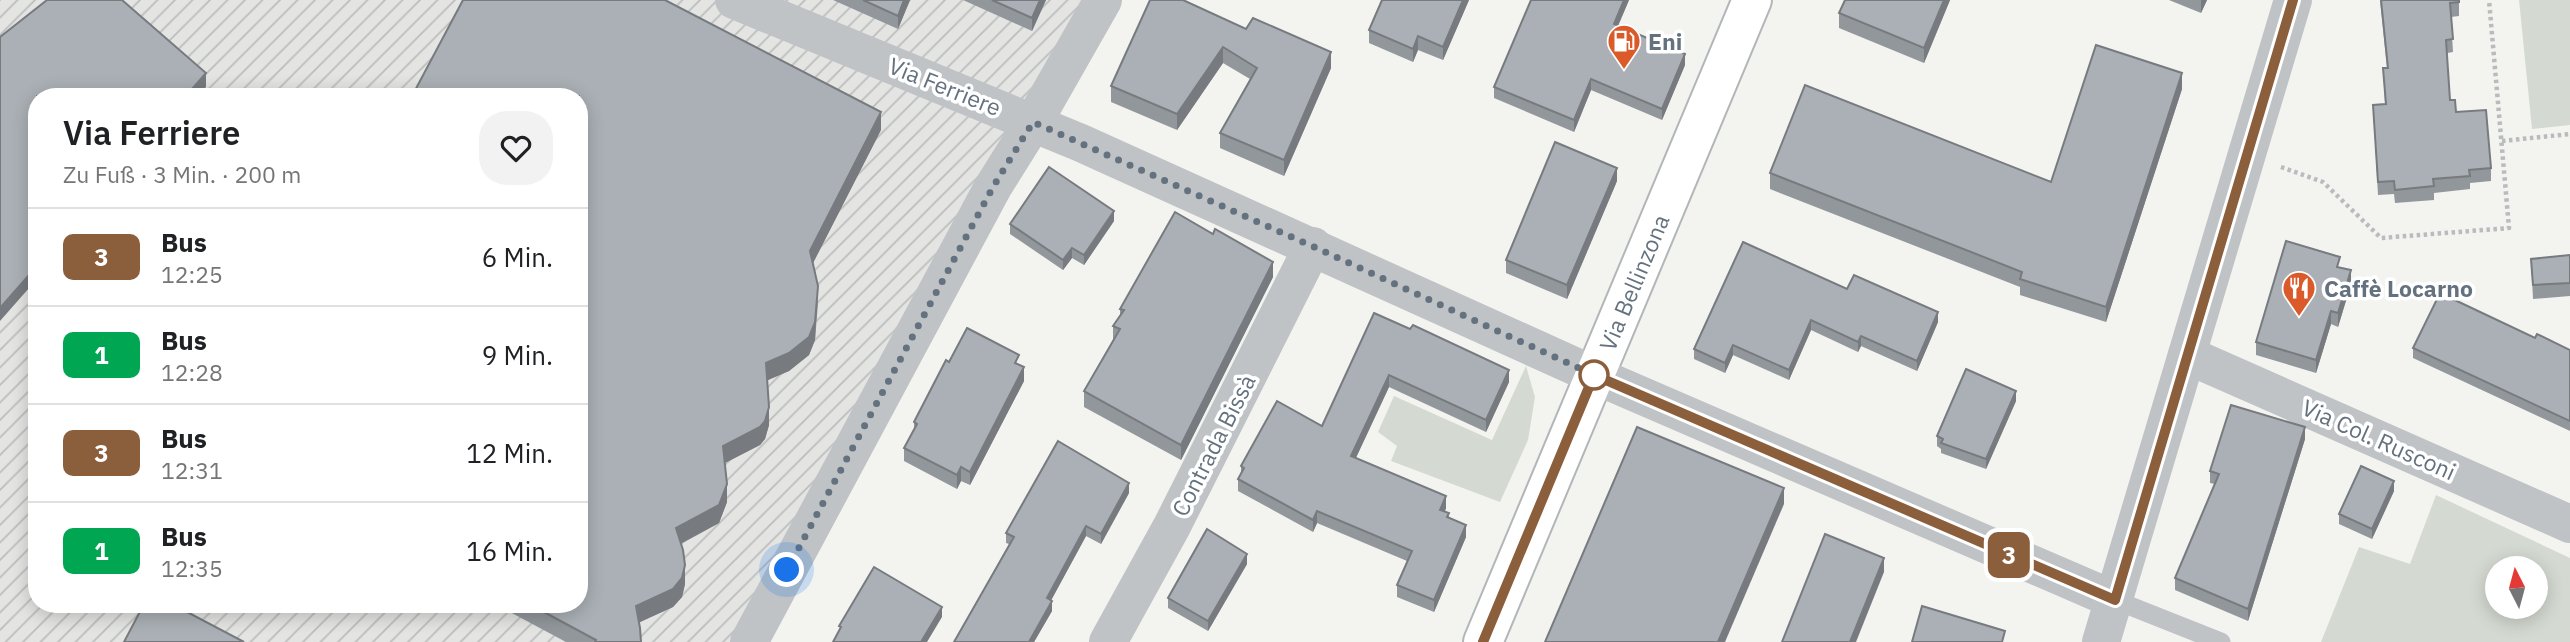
<!DOCTYPE html>
<html lang="de">
<meta charset="utf-8">
<style>
body{margin:0;font-family:"IBM Plex Sans",sans-serif;background:#f2f2f2;color:#202124;height:100vh;display:flex;flex-direction:column;font-size:26px;white-space:nowrap}
*{box-sizing:border-box;margin:0}
p{font-size:23px;color:#757577}
.icon{flex:none;width:38px;height:38px;fill:none;stroke:currentColor;stroke-width:2;stroke-linecap:round;stroke-linejoin:round}
.map{position:relative;flex:1;overflow:hidden}
.side{position:absolute;left:28px;top:88px;width:560px;height:525px;display:flex;flex-direction:column;background:#fff;border-radius:28px;box-shadow:0 4px 18px #0003}
.side>*{flex:none}
.badge{padding:0 14px;border-radius:10px;font-size:24px;line-height:46px}
.needle{width:46px;rotate:354deg}
.buttons{position:absolute;left:2485px;top:556px;display:grid;gap:14px}
.buttons a{display:grid;place-items:center;width:63px;height:63px;border-radius:50%;background:#fff;box-shadow:0 4px 18px #0003;font-size:35px}
.you{position:absolute;width:35px;height:35px;margin:-18px;border:5px solid #fff;border-radius:50%;background:#1a73e8;box-shadow:0 0 0 10px #1a73e833}
.map>.badge{position:absolute;translate:-50% -50%;box-shadow:0 0 0 4px #fff}
.round{display:grid;place-items:center;flex:none;width:74px;height:74px;border-radius:28px;background:#f2f2f2}
.headline{display:flex;align-items:center;justify-content:space-between;height:119px;padding:0 35px}
h1{font-size:33px;font-weight:600;line-height:52px}
ul{padding:0;list-style:none}
li{display:flex;align-items:center;gap:21px;height:98px;padding:0 35px;border-top:2px solid #e0e0e0}
li div{flex:1}
li b{display:block;font-size:26px}
li em{font-style:normal}
li .badge{min-width:77px;font-weight:700;text-align:center}
.map>svg:first-child{display:block}
</style>
<div class="map">
<svg width="2570" height="642" viewBox="0 0 2570 642">
<defs>
<pattern id="industrial-furrows" width="10" height="10" patternUnits="userSpaceOnUse" patternTransform="scale(1.75)"><rect width="10" height="10" fill="#e4e5e3"/><path d="M-1 1l2-2M0 10L10 0M9 11l2-2" fill="none" stroke="#bcbebd"/></pattern>
</defs>
<rect width="100%" height="100%" fill="#f3f4f0"/>
<path fill="url(#industrial-furrows)" fill-rule="evenodd" d="M0,0H1103L748,642H0ZM37,96H579V604H37Z"/>
<g fill="#d4dad1" fill-rule="evenodd">
<polygon points="2519,0 2570,0 2570,125 2532,129"/>
<polygon points="1526,366 1535,397 1528,440 1500,502 1391,461 1397,446 1378,432 1394,396 1492,440"/>
<path d="M2436,495L2570,558V642H2321L2359,547L2410,564ZM2497,569H2536V607H2497Z"/>
</g>
<g fill="none" stroke-linecap="round" stroke-linejoin="round">
<defs>
<g id="primary">
<path id="s1" d="M1483,642L1752,0"/>
</g>
</defs>
<use href="#primary" stroke="#b2b6b9" stroke-width="42"/>
<g stroke="#b9bbbd" stroke-width="4.5" stroke-dasharray="3.5 3.5" stroke-linecap="butt">
<polyline points="2502,141 2570,134"/>
<polyline points="2281,167 2323,182 2381,238 2509,228 2489,0"/>
</g>
<polyline stroke="#bfc3c6" stroke-width="19" points="2115,600 2221,642"/>
<g stroke="#bfc3c6" stroke-width="38">
<polyline points="734,0 1081,143 1594,375 2115,600"/>
<polyline points="2187,355 2570,524"/>
<polyline points="749,642 993,187 1033,123 1103,0"/>
<polyline points="1108,642 1172,526 1313,246"/>
<polyline points="2101,642 2293,0"/>
</g>
<use href="#primary" stroke="#fff" stroke-width="38"/>
</g>
<g fill="#92979c">
<polygon points="833,0 910,0 898,29"/>
<polygon points="963,0 1046,0 1032,31"/>
<polygon points="1150,0 1331,68 1284,176 1220,148 1220,133 1250,79 1223,63 1177,130 1111,102 1111,86"/>
<polygon points="1382,0 1469,0 1443,60 1418,50 1413,62 1369,43 1369,30"/>
<polygon points="1629,0 1618,26 1685,65 1662,120 1591,90 1574,132 1494,98 1494,87"/>
<polygon points="1950,0 1924,63 1839,28 1839,13"/>
<polygon points="2169,0 2207,0 2201,13"/>
<polygon points="2380,0 2459,0 2459,16 2451,17 2453,52 2447,53 2450,100 2456,112 2491,168 2491,181 2470,183 2470,189 2434,193 2434,200 2395,203 2394,194 2378,195 2373,105 2385,104 2383,68 2387,68"/>
<polygon points="2182,89 2106,322 2020,295 2020,287 1770,189 1770,173 2051,182"/>
<polygon points="881,130 813,263 818,304 815,340 809,355 789,371 767,380 769,425 765,439 760,445 725,463 727,502 719,523 681,544 685,584 682,597 673,607 639,622 641,642 566,642 495,604 579,604"/>
<polygon points="1617,181 1567,299 1506,273 1506,260"/>
<polygon points="1114,221 1084,265 1072,258 1063,270 1010,234 1010,224"/>
<polygon points="2570,255 2570,296 2533,299 2531,259"/>
<polygon points="2340,268 2351,284 2338,327 2331,324 2316,373 2256,355 2256,342"/>
<polygon points="1273,277 1181,460 1084,407 1084,391 1113,340 1113,326 1120,315 1120,309"/>
<polygon points="1847,289 1938,322 1917,371 1861,346 1858,352 1811,330 1789,380 1733,355 1725,373 1694,359 1694,349"/>
<polygon points="1410,329 1509,382 1486,432 1389,387 1356,458 1446,508 1445,512 1466,537 1434,612 1397,597 1397,585 1407,561 1317,523 1313,532 1238,491 1238,479 1241,474 1241,466 1322,426"/>
<polygon points="2535,338 2570,350 2570,431 2413,358 2413,348"/>
<polygon points="949,362 1019,365 1024,381 970,485 961,481 957,489 904,461 904,448 914,429 914,422"/>
<polygon points="2016,401 1986,469 1941,453 1941,449 1937,446 1937,436"/>
<polygon points="2305,439 2248,621 2175,590 2175,578 2215,484 2210,483 2210,471"/>
<polygon points="2394,491 2372,539 2339,524 2339,514"/>
<polygon points="1129,493 1101,544 1086,536 1051,600 1052,611 1034,642 954,642 1009,544 1006,543 1006,533"/>
<polygon points="1247,564 1208,631 1168,608 1168,598"/>
</g>
<g fill="#777b7f">
<polygon points="904,0 910,0 898,29 898,16"/>
<polygon points="1040,0 1046,0 1032,31 1032,18"/>
<polygon points="1463,0 1469,0 1443,60 1443,47"/>
<polygon points="1624,0 1629,0 1614,35 1614,24"/>
<polygon points="1944,0 1950,0 1924,63 1924,48"/>
<polygon points="2201,0 2207,0 2201,13"/>
<polygon points="1418,36 1418,50 1413,62 1413,49"/>
<polygon points="1223,47 1223,63 1177,130 1177,114"/>
<polygon points="1331,52 1331,68 1284,176 1284,160"/>
<polygon points="1685,54 1685,65 1662,120 1662,109"/>
<polygon points="206,73 206,87 198,96 186,96"/>
<polygon points="2182,73 2182,89 2106,322 2106,307"/>
<polygon points="1591,79 1591,90 1574,132 1574,120"/>
<polygon points="881,112 881,130 810,269 810,251"/>
<polygon points="1617,168 1617,181 1567,299 1567,285"/>
<polygon points="1114,211 1114,221 1084,265 1084,255"/>
<polygon points="1072,248 1072,258 1063,270 1063,260"/>
<polygon points="1273,262 1273,277 1181,460 1181,445"/>
<polygon points="37,266 37,279 0,321 0,308"/>
<polygon points="2351,270 2351,284 2338,327 2338,313"/>
<polygon points="818,286 815,340 809,355 789,371 766,381 766,363"/>
<polygon points="2331,311 2331,324 2316,373 2316,360"/>
<polygon points="1938,312 1938,322 1917,371 1917,361"/>
<polygon points="1811,320 1811,330 1789,380 1789,370"/>
<polygon points="1861,336 1861,346 1858,352 1858,342"/>
<polygon points="1733,345 1733,355 1725,373 1725,363"/>
<polygon points="1024,367 1024,381 970,485 970,472"/>
<polygon points="1509,370 1509,382 1486,432 1486,420"/>
<polygon points="1389,375 1389,387 1351,468 1351,456"/>
<polygon points="2016,391 2016,401 1986,469 1986,459"/>
<polygon points="769,407 769,425 765,439 760,445 723,464 723,446"/>
<polygon points="2305,427 2305,439 2248,621 2248,609"/>
<polygon points="961,467 961,481 957,489 957,475"/>
<polygon points="2394,481 2394,491 2372,539 2372,529"/>
<polygon points="1129,483 1129,493 1101,544 1101,534"/>
<polygon points="727,484 727,502 719,523 676,546 676,528"/>
<polygon points="1784,488 1784,504 1725,642 1718,642"/>
<polygon points="1446,496 1446,508 1440,522 1440,510"/>
<polygon points="1317,511 1317,523 1313,532 1313,520"/>
<polygon points="1466,525 1466,537 1434,612 1434,600"/>
<polygon points="1086,526 1086,536 1047,608 1047,598"/>
<polygon points="1247,554 1247,564 1208,631 1208,621"/>
<polygon points="1884,558 1884,572 1856,642 1850,642"/>
<polygon points="685,565 685,584 682,597 673,607 636,624 636,606"/>
<polygon points="1052,601 1052,611 1034,642 1029,642"/>
<polygon points="942,607 942,617 927,642 921,642"/>
</g>
<g fill="#aab0b5" stroke="#777b7f" stroke-width="2">
<polygon points="47,0 122,0 206,73 186,96 37,96 37,266 0,308 0,37"/>
<polygon points="463,0 665,0 881,112 810,251 818,286 815,322 809,337 789,353 766,363 769,407 765,421 760,427 723,446 727,484 719,505 676,528 683,550 685,565 682,578 673,589 636,606 640,628 641,642 595,642 596,640 529,604 579,604 579,96 412,96"/>
<polygon points="863,0 904,0 898,16"/>
<polygon points="992,0 1040,0 1032,18"/>
<polygon points="1150,0 1183,0 1246,29 1253,18 1331,52 1284,160 1220,133 1257,68 1223,47 1177,114 1111,86"/>
<polygon points="1382,0 1463,0 1443,47 1418,36 1413,49 1369,30"/>
<polygon points="1531,0 1624,0 1614,24 1685,54 1662,109 1591,79 1574,120 1494,87"/>
<polygon points="1845,0 1944,0 1924,48 1839,13"/>
<polygon points="2381,0 2459,0 2459,2 2450,3 2453,39 2446,40 2450,100 2455,100 2456,112 2486,110 2491,168 2469,170 2470,176 2433,179 2434,186 2395,190 2394,181 2378,182 2373,105 2386,104 2383,68 2388,68"/>
<polygon points="2096,45 2182,73 2106,307 2020,279 2022,272 1770,173 1805,85 2051,182"/>
<polygon points="1555,142 1617,168 1567,285 1506,260"/>
<polygon points="1049,167 1114,211 1084,255 1072,248 1063,260 1010,224"/>
<polygon points="1175,212 1213,234 1215,229 1273,262 1181,445 1084,391 1120,329 1113,326 1124,310 1120,309"/>
<polygon points="2286,241 2340,257 2337,267 2351,270 2338,313 2331,311 2316,360 2256,342"/>
<polygon points="1743,242 1847,289 1854,275 1938,312 1917,361 1861,336 1858,342 1811,320 1789,370 1733,345 1725,363 1694,349"/>
<polygon points="2570,255 2570,283 2533,285 2531,259"/>
<polygon points="2440,293 2535,338 2537,334 2570,350 2570,421 2413,348"/>
<polygon points="1374,313 1410,329 1413,325 1509,370 1486,420 1389,375 1351,456 1446,496 1440,510 1449,513 1447,517 1466,525 1434,600 1397,585 1412,551 1317,511 1313,520 1238,479 1244,468 1241,466 1277,401 1322,426"/>
<polygon points="967,328 1019,355 1015,363 1024,367 970,472 961,467 957,475 904,448 917,424 914,422 946,360 949,362"/>
<polygon points="1966,369 2016,391 1986,459 1941,443 1943,439 1937,436"/>
<polygon points="2231,405 2305,427 2248,609 2175,578 2219,474 2210,471"/>
<polygon points="1637,427 1784,488 1718,642 1545,642"/>
<polygon points="1058,441 1129,483 1101,534 1086,526 1047,598 1052,601 1029,642 954,642 1014,537 1006,533"/>
<polygon points="2361,466 2394,481 2372,529 2339,514"/>
<polygon points="1207,529 1247,554 1208,621 1168,598"/>
<polygon points="1825,534 1884,558 1850,642 1782,642"/>
<polygon points="874,567 942,607 921,642 833,642 841,627 839,626"/>
<polygon points="144,604 172,604 244,642 124,642"/>
<polygon points="1922,606 2005,631 2002,642 1912,642"/>
</g>
<g fill="none" stroke-linecap="round" stroke-linejoin="round">
<defs>
<polyline id="line" points="1483,642 1594,375 2115,600 2293,0"/>
</defs>
<use href="#line" stroke="#fff" stroke-width="16"/>
<use href="#line" stroke="#8b5e3c" stroke-width="10"/>
<polyline stroke="#64727f" stroke-width="7" stroke-dasharray="0 12.6" points="787,570 993,187 1033,122 1312,246 1594,375"/>
</g>
<defs>
<symbol id="fuel-pin" viewBox="-11 -11 22 30"><path d="M0 17L-7.5 6A9.5 9.5 0 1 1 7.5 6Z" fill="#da5a2a" stroke="#fff"/><path d="M-5.5-6h7V0h2V4h1.3V-2.5L3-4.5l.8-.8L6-3V5H2.5V1h-1V6h-7ZM-4.2-4.7v3.2H.2V-4.7Z" fill="#fff"/></symbol>
<symbol id="restaurant-pin" viewBox="-11 -11 22 30"><path d="M0 17L-7.5 6A9.5 9.5 0 1 1 7.5 6Z" fill="#da5a2a" stroke="#fff"/><path d="M-5-6h1v4h1v-4h1v4h1v-4h1v5L-1.5 .5V6h-2V.5L-5-1ZM5-6V6H3V1.5H1.5Q1.5-4 5-6Z" fill="#fff"/></symbol>
</defs>
<g fill-rule="evenodd">
<use href="#fuel-pin" x="1605" y="22" width="38" height="52"/>
<use href="#restaurant-pin" x="2280" y="269" width="38" height="52"/>
</g>
<circle fill="#fff" stroke="#8b5e3c" stroke-width="3.5" cx="1594" cy="375" r="14"/>
<g text-anchor="middle" dominant-baseline="central" stroke-width="7" stroke-linejoin="round" paint-order="stroke">
<g font-size="23" font-weight="bold" fill="#64727f" stroke="#fff" text-anchor="start">
<text x="1648" y="41">Eni</text>
<text x="2324" y="288">Caffè Locarno</text>
</g>
<g font-size="23" fill="#64727f" stroke="#fff">
<text transform="translate(945 86) rotate(22)">Via Ferriere</text>
<text stroke="none"><textPath href="#s1" startOffset="390">Via Bellinzona</textPath></text>
<text transform="translate(2379 439) rotate(24)">Via Col. Rusconi</text>
<text transform="translate(1213 445) rotate(-63)">Contrada Bissà</text>
</g>
</g>
</svg>
<div class="buttons">
<a><svg class="needle" viewBox="-14 -14 28 28"><path d="M0-13l5 13h-10z" fill="#e53935"/><path d="M0 13l5-13h-10z" fill="#757577"/></svg></a>
</div>
<div class="you" style="left:787px;top:570px"></div>
<b class="badge" style="left:2009px;top:555px;background:#8b5e3c;color:#fff">3</b>
<section class="side">
<div class="headline"><div><h1>Via Ferriere</h1><p>Zu Fuß · 3 Min. · 200 m</p></div><a class="round"><svg class="icon" aria-label="heart" viewBox="0 0 24 24"><path d="M12 20l-8-8c-3-5 5-10 8-4 3-6 11-1 8 4z"/></svg></a></div>
<ul>
<li><span class="badge" style="background:#8b5e3c;color:#fff">3</span><div><b>Bus</b><p>12:25</p></div><em>6 Min.</em></li>
<li><span class="badge" style="background:#00a651;color:#fff">1</span><div><b>Bus</b><p>12:28</p></div><em>9 Min.</em></li>
<li><span class="badge" style="background:#8b5e3c;color:#fff">3</span><div><b>Bus</b><p>12:31</p></div><em>12 Min.</em></li>
<li><span class="badge" style="background:#00a651;color:#fff">1</span><div><b>Bus</b><p>12:35</p></div><em>16 Min.</em></li>
</ul>
</section>
</div>
